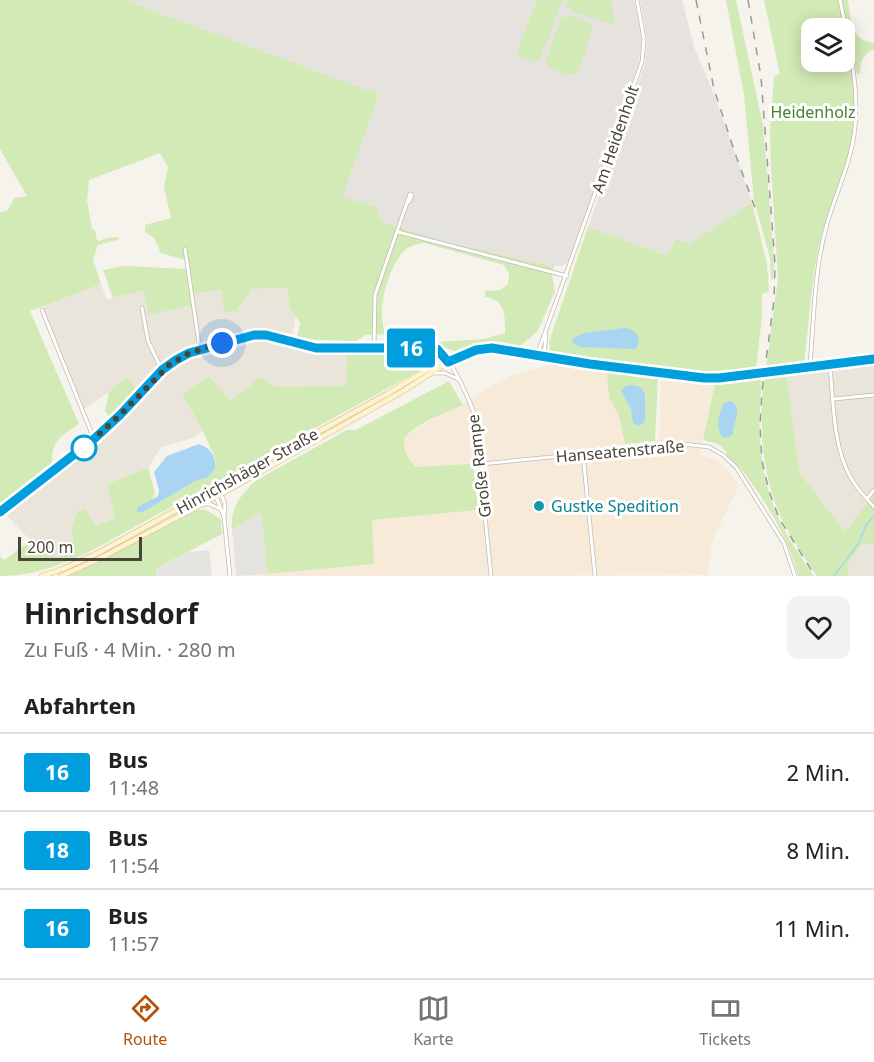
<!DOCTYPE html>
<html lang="de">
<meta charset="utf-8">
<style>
body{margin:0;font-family:"Noto Sans",sans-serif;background:#f2f2f2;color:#202124;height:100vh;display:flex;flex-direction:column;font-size:22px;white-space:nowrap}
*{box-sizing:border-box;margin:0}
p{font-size:20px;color:#757577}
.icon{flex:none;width:33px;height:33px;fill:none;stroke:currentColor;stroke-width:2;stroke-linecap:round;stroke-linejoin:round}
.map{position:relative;height:576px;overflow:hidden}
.panel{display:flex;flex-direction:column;background:#fff;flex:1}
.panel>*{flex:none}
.badge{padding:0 12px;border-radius:4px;font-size:21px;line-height:39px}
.buttons{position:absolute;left:801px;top:18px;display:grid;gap:12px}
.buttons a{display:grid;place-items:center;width:54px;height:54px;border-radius:12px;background:#fff;box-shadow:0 3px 15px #0003;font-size:30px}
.scale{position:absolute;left:18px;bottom:15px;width:124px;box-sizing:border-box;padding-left:6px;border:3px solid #4b4439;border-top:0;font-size:16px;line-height:21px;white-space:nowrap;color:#4b4439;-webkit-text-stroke:4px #fff;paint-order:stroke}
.you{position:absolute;width:30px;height:30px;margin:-15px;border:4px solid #fff;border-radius:50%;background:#1a73e8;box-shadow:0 0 0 9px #1a73e833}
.map>.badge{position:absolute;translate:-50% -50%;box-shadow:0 0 0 3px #fff}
h2{padding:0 24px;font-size:22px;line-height:54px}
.round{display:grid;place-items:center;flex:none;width:63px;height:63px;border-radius:12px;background:#f2f2f2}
.head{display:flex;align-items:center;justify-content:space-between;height:102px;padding:0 24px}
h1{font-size:28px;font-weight:700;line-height:45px}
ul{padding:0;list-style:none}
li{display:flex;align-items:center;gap:18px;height:78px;padding:0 24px;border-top:2px solid #e0e0e0}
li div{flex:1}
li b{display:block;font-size:22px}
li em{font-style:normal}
li .badge{min-width:66px;font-weight:700;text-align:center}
.tab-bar{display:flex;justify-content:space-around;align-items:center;height:84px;border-top:2px solid #e0e0e0;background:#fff;font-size:16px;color:#757577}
.tab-bar a{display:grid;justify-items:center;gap:3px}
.tab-bar .active{color:#b45309}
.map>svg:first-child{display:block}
</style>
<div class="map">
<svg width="874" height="576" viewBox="0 0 874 576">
<rect width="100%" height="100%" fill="#f6f3ec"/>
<g fill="#eae5da">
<polygon points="101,284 107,300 144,289 148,315 194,304 192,294 221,290 224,312 236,311 252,289 289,288 289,306 296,315 290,346 318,353 347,354 346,386 275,387 231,401 182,394 203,431 193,438 161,447 148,468 107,484 115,518 96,526 85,508 72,527 73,549 62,557 48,555 24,534 5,513 99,438 143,395 126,377 109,392 83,410 43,309 45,305"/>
<polygon points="874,354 874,489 870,493 864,493 868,502 845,533 799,472 786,366"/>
<polygon points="874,544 874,576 849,576 847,565 861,545"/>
</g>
<polygon fill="#f7ead8" points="556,364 598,369 607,373 609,398 619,415 625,444 659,441 661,377 715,384 700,454 717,461 728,470 739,485 712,542 707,575 247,576 374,564 372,520 492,509 488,471 486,466 416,467 413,465 404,450 404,441 408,434 450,409 479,396 478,393 515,374"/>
<g fill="#e6e2dd">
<polygon points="124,0 634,0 641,36 641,48 639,62 569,261 561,266 554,266 473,249 418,234 381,222 375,206 341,197 379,94"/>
<polygon points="640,0 682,0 694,47 717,102 752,203 689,244 667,256 588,227 645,64 647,39"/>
</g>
<g fill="#d2eab5">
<path d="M0,0H124L379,94L342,197L375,206L382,222C438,241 496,254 554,266L552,274L555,292L537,332L520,346C510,345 500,342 490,343C462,343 465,362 436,342L484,339L505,333C505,314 506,300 485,297V291L500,290L508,284L509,274L504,265L424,243C416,244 409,246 403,252C388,269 375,313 386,334L366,335L356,341L297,339L300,323L289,306L288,288L252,289L236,311L224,312L221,290L192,294L190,295L192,305L148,315L144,290L113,298L103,270L124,266L187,269L185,260L161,253L154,238L145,232V225L171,218L164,187L168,167L160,153L89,180L87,200L92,229L95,230L97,240L100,241L106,238L118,237L120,239L98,245L93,259L101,284L30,311L79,424C62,436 52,439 52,462L0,503V213L8,210L14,198L27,196L0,149Z"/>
<polygon points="537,0 563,0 540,59 535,62 519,57 517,52"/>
<polygon points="568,0 611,0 615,25 574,12 566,6"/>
<polygon points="726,0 736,0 763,125 774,262 773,280 771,279 770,258 754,200 744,95"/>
<path d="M764,0H839L844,28H812V62H844L845,29C853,72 859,114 848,157C840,187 826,214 819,245C811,283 809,324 804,363L766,369L778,278L771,169L770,132L774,77L780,74Z"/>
<path d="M842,0H848C851,20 850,40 874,43V49C862,55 860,61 860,74H857Z"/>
<polygon points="570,15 591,24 592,30 579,70 571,75 550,69 546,61 561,18"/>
<path d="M752,203L767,264L769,292L762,294V316L756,370C739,372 722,375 705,375C683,376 562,361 550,351L549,342L588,227L667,256L676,239L689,244Z"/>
<path d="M419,351L428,352L431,355L432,362L430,365L89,552C60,565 33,576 0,576V556L4,560L31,541L48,555L62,557L73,549L72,527L78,511L85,508L96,526L115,518L107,484L148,468L155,492L152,500L138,507L143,512L195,481L208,477L215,458L203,431L182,394L209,377L231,401L261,377L275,387L346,386L347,354L398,352V354H412V352Z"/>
<polygon points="607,373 658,377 655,441 625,444 619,415 609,398"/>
<path d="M787,375L799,472L845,532L874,494V544L861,545L847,565L849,576H817C805,558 792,540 783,521C761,476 759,426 764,377Z"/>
<polygon points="126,377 138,390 111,419 105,411 109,392"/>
<path d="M762,377C757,427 758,475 780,521C789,541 802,558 814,576H798C791,541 754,478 726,454L727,452L718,444L703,440L715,384Z"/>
<path d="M449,381L463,405C448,411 419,423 408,434C398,443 408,460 416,467L473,464L478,510L372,520L374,564L267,574L261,513L232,529C230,508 241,495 255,481L347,430H356Z"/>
<polygon points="195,510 206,510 221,519 222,534 156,569 156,576 68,576 98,563"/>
</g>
<g fill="#e5e3e0">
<polygon points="424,217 477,236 473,249 418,234"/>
<polygon points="261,513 267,574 236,576 232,529"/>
<polygon points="209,550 212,576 156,576 156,570 189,552"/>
</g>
<g fill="#a9d4f2">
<path d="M624,328C636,329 644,340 635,349L579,347L572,342V339L584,333Z"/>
<polygon points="632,385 640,387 645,393 645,422 639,426 633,423 631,409 621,391 626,386"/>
<path d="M731,401C743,409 734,420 733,434L727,438L722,437C715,426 719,414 724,403Z"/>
<path d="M199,444C211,449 215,454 215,468L208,477L195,481L143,512H137L138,507L158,496L159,490L154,472L167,456Z"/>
</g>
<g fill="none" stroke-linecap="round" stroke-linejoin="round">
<polyline stroke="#a9d4f2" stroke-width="1.5" points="834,576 859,543 866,525 874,516"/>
<defs>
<g id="street">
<polyline points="409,202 412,195"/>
<polyline points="398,232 567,276"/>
<polyline points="185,249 200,350"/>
<polyline points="142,308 148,341 162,370"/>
<polyline points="42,310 94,439"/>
<polyline points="374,348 375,295 410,194"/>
<polyline points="430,349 434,356 433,365"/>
<polyline points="537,355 642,62 644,39 637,0"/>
<polyline points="544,356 546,334"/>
<path d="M810,365C814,319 814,269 827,224C836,192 852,161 855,127C859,83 849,43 840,0"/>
<path d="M830,365C833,399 833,448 851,478C857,489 866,498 874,507"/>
<polyline points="434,373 445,373 458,379"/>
<polyline points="834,399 874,395"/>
<polyline points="583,454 595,576"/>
<polyline points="481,464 684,444 709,447 723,455 736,467 784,543 795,576"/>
<polyline points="217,487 225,503 224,517 230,576"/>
<polyline points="213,489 224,517"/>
<polyline points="867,499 874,490"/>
<polyline points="204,504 210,504 220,509"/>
<path d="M0,512L94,439L120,415L162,370L190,353L254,335H266L316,348H429C434,349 438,349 442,353C453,364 471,402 475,417L491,576"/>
</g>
<g id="secondary">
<polyline points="42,576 63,569 98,553 387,394 433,366 447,362"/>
<polyline points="61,576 97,560 221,494 405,390 448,362 476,350 492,348 590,364 704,378 874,359"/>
</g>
</defs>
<use href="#street" stroke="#c2bbae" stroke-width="4.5"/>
<use href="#secondary" stroke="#d6c79b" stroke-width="6"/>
<use href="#street" stroke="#fff" stroke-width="3"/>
<use href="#secondary" stroke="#fff3cd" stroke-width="4.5"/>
<g stroke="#9a9a9a" stroke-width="1.5" stroke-dasharray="8 8" stroke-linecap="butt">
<polyline points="696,0 714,89 735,153 755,208"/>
<polyline points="748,0 761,77 775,264 774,300 762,391 760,426 762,461 769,491 779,518 815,576"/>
</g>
</g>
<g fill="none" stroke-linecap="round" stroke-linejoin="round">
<defs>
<polyline id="line" points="0,512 94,439 120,415 162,370 176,360 189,353 254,335 266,335 316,348 424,348 437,349 448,362 476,350 492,348 590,364 704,378 719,378 874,359"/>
</defs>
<use href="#line" stroke="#fff" stroke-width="14"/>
<use href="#line" stroke="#009edd" stroke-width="9"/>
<polyline stroke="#4b4439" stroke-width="6" stroke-dasharray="0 10.8" points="84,448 120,415 169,365 189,353 222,343"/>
</g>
<circle fill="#fff" stroke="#009edd" stroke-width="3" cx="84" cy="448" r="12"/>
<circle fill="#0f9aa8" stroke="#fff" stroke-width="2" cx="539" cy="506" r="6"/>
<g text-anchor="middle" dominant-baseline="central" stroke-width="6" stroke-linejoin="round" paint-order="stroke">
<g font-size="16" fill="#4a7f2a" stroke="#fff">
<text x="813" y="112">Heidenholz</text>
</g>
<g font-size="16" fill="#4b4439" stroke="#fff">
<text transform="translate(615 139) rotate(-71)">Am Heidenholt</text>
<text transform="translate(620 451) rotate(-5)">Hanseatenstraße</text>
<text transform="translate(479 466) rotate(-97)">Große Rampe</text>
<text transform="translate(247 471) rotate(-29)">Hinrichshäger Straße</text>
</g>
<g font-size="16" fill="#0d838f" stroke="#fff" text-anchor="start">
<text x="551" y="506">Gustke Spedition</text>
</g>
</g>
</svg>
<div class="buttons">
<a><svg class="icon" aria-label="layers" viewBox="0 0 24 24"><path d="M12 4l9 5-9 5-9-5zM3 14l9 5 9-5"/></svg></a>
</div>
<div class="scale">200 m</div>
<div class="you" style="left:222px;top:343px"></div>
<b class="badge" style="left:411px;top:348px;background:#009edd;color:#fff">16</b>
</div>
<section class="panel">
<div class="head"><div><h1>Hinrichsdorf</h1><p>Zu Fuß · 4 Min. · 280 m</p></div><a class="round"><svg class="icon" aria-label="heart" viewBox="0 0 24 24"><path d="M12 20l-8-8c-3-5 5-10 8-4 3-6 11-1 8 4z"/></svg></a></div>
<h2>Abfahrten</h2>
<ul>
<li><span class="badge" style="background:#009edd;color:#fff">16</span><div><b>Bus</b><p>11:48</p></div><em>2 Min.</em></li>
<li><span class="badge" style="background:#009edd;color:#fff">18</span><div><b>Bus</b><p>11:54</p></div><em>8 Min.</em></li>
<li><span class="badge" style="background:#009edd;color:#fff">16</span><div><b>Bus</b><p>11:57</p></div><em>11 Min.</em></li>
</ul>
</section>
<nav class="tab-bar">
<a class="active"><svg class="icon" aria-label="directions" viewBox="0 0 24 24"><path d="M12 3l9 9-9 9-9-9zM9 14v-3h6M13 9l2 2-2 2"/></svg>Route</a>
<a><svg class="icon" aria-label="map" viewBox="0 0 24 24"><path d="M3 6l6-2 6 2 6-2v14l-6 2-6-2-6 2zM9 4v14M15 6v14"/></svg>Karte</a>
<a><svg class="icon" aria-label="tickets" viewBox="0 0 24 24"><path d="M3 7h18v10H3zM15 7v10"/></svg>Tickets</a>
</nav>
